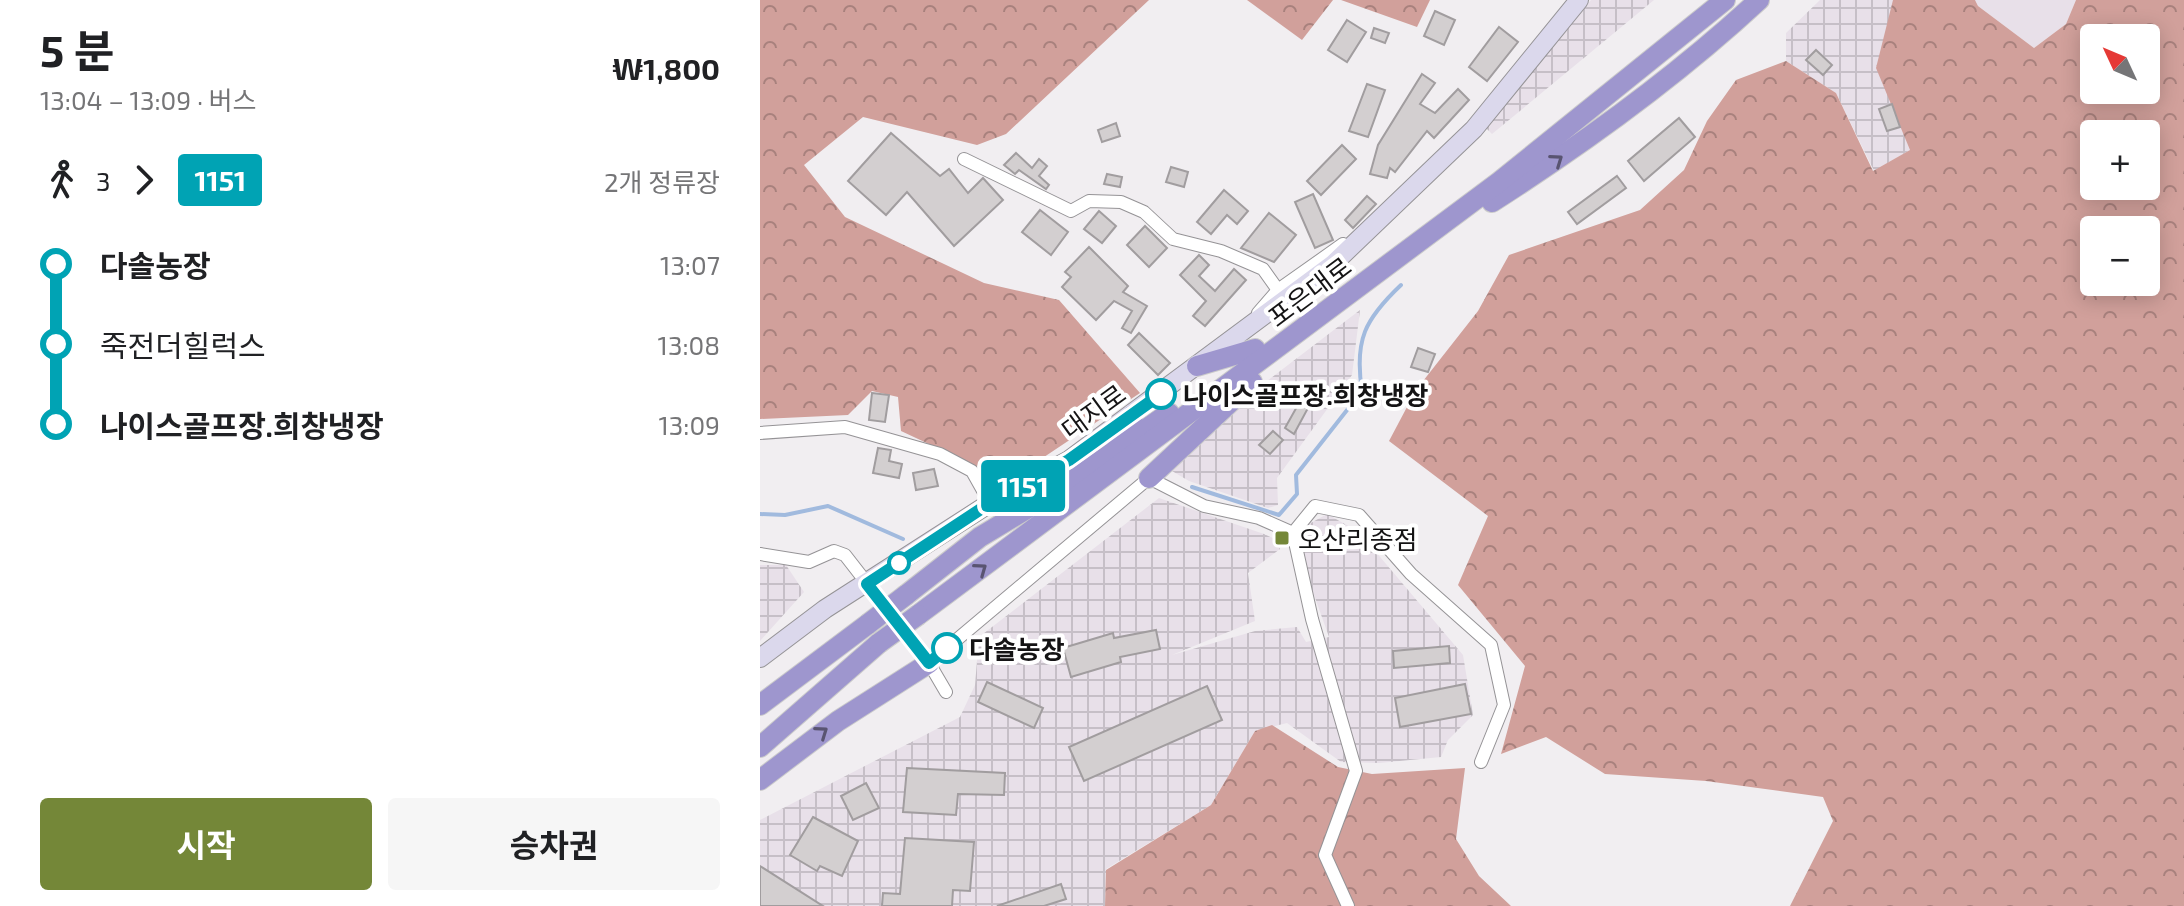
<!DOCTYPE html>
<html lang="ko">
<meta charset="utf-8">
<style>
body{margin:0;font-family:"Exo 2","Noto Sans KR",sans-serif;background:#f6f6f6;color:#202124;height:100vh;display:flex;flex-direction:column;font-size:30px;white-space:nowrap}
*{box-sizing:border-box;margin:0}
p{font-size:26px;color:#757577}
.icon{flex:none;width:44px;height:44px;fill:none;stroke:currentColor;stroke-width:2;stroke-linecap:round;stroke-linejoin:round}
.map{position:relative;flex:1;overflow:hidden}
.panel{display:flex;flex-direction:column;background:#fff;width:760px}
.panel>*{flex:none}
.badge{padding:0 16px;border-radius:6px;font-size:28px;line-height:52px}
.needle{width:52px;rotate:314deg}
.fabs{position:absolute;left:1320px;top:24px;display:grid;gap:16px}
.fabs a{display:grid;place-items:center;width:80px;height:80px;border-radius:8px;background:#fff;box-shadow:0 4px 20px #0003;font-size:40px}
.map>.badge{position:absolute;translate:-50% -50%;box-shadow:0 0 0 4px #fff}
.legs{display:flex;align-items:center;gap:12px;height:88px;padding:0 40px;font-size:26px}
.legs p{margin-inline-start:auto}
.summary{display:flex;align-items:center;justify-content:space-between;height:136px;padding:0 40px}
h1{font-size:44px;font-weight:700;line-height:60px}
.cta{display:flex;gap:16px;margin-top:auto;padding:16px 40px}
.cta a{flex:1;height:92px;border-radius:8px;background:#748738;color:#fff;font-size:32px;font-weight:700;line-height:92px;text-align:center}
.cta a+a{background:#f6f6f6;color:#202124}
ul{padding:0 40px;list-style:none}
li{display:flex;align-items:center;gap:28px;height:80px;font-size:30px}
li i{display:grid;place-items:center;width:12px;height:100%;margin:0 10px;background:currentColor}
li i::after{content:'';width:20px;height:20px;margin:-10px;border:6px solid;border-radius:50%;background:#fff}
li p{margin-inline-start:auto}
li:first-child i{background:linear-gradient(#0000 50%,currentColor 0)}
li:last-child i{background:linear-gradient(currentColor 50%,#0000 0)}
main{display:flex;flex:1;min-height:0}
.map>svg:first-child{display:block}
</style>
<main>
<section class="panel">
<div class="summary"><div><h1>5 분</h1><p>13:04 – 13:09 · 버스</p></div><b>₩1,800</b></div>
<div class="legs"><svg class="icon" aria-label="walk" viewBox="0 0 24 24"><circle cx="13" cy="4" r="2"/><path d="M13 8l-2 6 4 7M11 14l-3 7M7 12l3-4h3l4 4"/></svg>3<svg class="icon" aria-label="forward" viewBox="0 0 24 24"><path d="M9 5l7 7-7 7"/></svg><b class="badge" style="background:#00a3b4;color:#fff">1151</b><p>2개 정류장</p></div>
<ul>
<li><i style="color:#00a3b4"></i><b>다솔농장</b><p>13:07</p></li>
<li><i style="color:#00a3b4"></i><span>죽전더힐럭스</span><p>13:08</p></li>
<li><i style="color:#00a3b4"></i><b>나이스골프장.희창냉장</b><p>13:09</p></li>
</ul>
<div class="cta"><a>시작</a><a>승차권</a></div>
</section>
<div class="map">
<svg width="1424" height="906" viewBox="0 0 1424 906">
<defs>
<pattern id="industrial-grid" width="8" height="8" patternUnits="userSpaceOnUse" patternTransform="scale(2)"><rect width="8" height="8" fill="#e8e0e9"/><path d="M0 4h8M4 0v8" fill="none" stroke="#c6bfc7"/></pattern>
<pattern id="forest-crowns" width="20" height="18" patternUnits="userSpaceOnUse" patternTransform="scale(2)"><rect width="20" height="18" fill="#d1a09b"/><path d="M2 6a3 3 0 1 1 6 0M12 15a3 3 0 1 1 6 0" fill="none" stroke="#a8817d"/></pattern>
</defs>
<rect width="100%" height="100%" fill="#f1eef1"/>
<polygon fill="#e8e0e9" points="1215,0 1316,0 1306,24 1274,48 1218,6"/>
<g fill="url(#industrial-grid)">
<polygon points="831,0 894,0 732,134 726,128"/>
<polygon points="1060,0 1133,0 1132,104 1150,150 1114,171 1076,93 1026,61 1026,33"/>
<polygon points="600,310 592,375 517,478 518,505 508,508 429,481 412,471 490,394"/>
<polygon points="399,498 504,534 515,539 520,549 488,573 495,621 412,655 495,631 537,627 546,642 569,637 543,564 544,532 549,524 567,514 599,532 703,655 713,715 688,740 681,757 619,763 581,762 527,723 495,731 451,805 346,869 345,906 0,906 0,820 200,717 215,685 219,637"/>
<polygon points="0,565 26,565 44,592 0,641"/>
</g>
<g fill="url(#forest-crowns)" fill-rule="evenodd">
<polygon points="0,0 389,0 246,134 217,145 103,117 44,165 85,217 224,283 299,300 380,393 248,481 141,431 138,397 112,391 88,415 0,419"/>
<polygon points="487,0 573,0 542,40"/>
<polygon points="581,0 670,0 657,27"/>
<path d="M1133,0H1215L1218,6L1274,48L1306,24L1316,0H1424V906H1030L1073,821L1063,797L946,781L845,774L786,737L741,754L765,666L698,585L728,516L629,441L656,390L718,311L749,255L880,210L924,170L947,121L976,80L1026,61L1076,93L1113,171L1150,150L1116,68ZM1334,38H1386V90H1334ZM1334,134H1386V186H1334ZM1334,230H1386V282H1334Z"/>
<polygon points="512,725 578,767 612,774 705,768 696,839 719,876 751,906 345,906 346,870 451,805 495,731"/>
</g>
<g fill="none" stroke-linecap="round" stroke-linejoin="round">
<g stroke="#a1bade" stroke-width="4">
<path d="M432,487L519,515L537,494L536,475L602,391C594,340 605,319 641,285"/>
<polyline points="0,514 25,515 68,506 143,539"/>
</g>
</g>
<g fill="#d3cfd0" stroke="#a19d9f" stroke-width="2">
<polygon points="675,11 695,20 684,45 664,36"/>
<polygon points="587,20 606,32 587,62 568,50"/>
<polygon points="739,27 758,42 727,81 709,67"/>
<polygon points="614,28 629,33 625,43 611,38"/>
<polygon points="1056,50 1072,65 1063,75 1046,60"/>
<polygon points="662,74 675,83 660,104 675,113 698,89 709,100 674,138 667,131 635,172 630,168 627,178 610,174 618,145"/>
<polygon points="607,84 625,90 608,137 589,131"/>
<polygon points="1132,104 1140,127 1127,131 1119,109"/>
<polygon points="919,118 935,137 884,181 868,161"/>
<polygon points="356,123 360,136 342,142 338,130"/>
<polygon points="131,133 180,176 189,169 208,193 223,178 243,200 194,246 147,192 126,215 88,181"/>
<polygon points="582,145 596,159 561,195 547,181"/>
<polygon points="256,153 272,168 279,159 287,166 279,176 289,185 286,189 259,170 255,174 244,165"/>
<polygon points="411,167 428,172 424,187 406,182"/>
<polygon points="347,174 362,177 360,187 344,184"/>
<polygon points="857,176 866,188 817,224 808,212"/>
<polygon points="464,190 488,211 477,224 467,215 451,234 437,222"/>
<polygon points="553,194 573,240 555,248 535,202"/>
<polygon points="607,196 616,204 593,228 585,220"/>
<polygon points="280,210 308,232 291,255 262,232"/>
<polygon points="339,211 356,226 342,243 324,229"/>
<polygon points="509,213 536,235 514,262 481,248"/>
<polygon points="385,226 407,248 389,267 367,245"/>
<polygon points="329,247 368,286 363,292 387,306 371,333 362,328 372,311 354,301 336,320 302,287 311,277 305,272"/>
<polygon points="439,255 449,265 439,276 455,291 474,269 486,280 445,326 433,316 446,301 420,275"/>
<polygon points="379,333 410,363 398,375 368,345"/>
<polygon points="658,348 675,354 668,372 651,367"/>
<polygon points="112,393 129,395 125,422 109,420"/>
<polygon points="539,403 548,408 534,434 525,428"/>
<polygon points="513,431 523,440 510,454 499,445"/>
<polygon points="118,448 131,450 129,461 142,464 139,478 113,473"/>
<polygon points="174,469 178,486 156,490 153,473"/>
<polygon points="396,630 400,649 360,657 361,662 311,677 303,648 353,633 354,638"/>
<polygon points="689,646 690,663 634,668 633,651"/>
<polygon points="227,682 283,708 274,728 218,702"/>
<polygon points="705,684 711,714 640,727 635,698"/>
<polygon points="447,686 462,720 324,781 309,747"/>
<polygon points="147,768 245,773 244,795 198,794 196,815 143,812"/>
<polygon points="106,783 119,808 93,820 81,796"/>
<polygon points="53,817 98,841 82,876 60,866 57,871 30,855"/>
<polygon points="145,838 214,842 210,891 193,890 192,906 122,906 123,893 140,894"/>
<polygon points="0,866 63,906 0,906"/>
<polygon points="301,884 306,899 284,906 237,906"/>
</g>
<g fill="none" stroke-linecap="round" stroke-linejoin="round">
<defs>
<g id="minor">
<polyline points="204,159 311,211 329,201 361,202 384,212 413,239 461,251 503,269 518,290"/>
<polyline points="498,313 518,290 583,244"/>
<polyline points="0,433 85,427 180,454 212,471 230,503"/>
<polyline points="533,533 552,619 596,771 565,855 588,906"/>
<polyline points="0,554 49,562 74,551 85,555 169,663 186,692"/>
<polyline points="169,663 389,478 444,506 499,518 533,533 555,506 599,515 651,574 731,645 744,705 721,762"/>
</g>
<polyline id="secondary" points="0,658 65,609 230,503 309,460 573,264 714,129 819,0"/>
<g id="trunk">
<path d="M732,202C826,142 917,76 999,0"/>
<polyline points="437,366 495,349"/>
<polyline points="355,451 373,415"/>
<polyline points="389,478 492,382"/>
<polyline points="146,595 220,537 300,489 409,413"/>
<polyline points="158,615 739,182 965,0"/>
<polyline points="0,705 108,624"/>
<polyline points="0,747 119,643"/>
<polyline points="0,780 78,721 169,663"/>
</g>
</defs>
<use href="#minor" stroke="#959396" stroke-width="14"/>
<use href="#secondary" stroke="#959396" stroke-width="20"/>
<use href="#trunk" stroke="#cbcbcb" stroke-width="22"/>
<use href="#minor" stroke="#fff" stroke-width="12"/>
<use href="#secondary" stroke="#dbd8ec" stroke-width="18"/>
<use href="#trunk" stroke="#9e96ce" stroke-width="20"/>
<defs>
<g id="trunk-bridge">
<polyline points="108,624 146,595"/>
<polyline points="119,643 158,615"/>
</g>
</defs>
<use href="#trunk-bridge" stroke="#cbcbcb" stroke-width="22" stroke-linecap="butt"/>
<use href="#trunk-bridge" stroke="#9e96ce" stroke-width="20"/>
</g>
<defs><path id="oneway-chevron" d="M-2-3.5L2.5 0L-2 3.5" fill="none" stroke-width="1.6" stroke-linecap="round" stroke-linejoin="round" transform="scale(2)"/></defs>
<g stroke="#595471">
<use href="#oneway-chevron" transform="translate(797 160) rotate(-35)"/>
<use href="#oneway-chevron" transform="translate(221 569) rotate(-36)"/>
<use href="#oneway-chevron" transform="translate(62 732) rotate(-35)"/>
</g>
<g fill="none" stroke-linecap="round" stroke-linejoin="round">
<defs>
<polyline id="line-1" points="187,648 169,663 107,584 230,503 309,460 401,394"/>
</defs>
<use href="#line-1" stroke="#fff" stroke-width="18"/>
<use href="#line-1" stroke="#00a3b4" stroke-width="12"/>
</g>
<g fill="#fff" stroke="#00a3b4" stroke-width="4">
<circle cx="401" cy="394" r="14"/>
<circle cx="139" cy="563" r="10"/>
<circle cx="187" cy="648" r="14"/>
</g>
<rect fill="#748738" stroke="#fff" stroke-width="3" x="514" y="530" width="16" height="16" rx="4"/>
<g text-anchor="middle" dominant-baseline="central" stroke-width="8" stroke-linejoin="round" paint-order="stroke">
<g font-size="26" fill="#141314" stroke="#fff">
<text transform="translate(549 291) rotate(-37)">포은대로</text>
<text transform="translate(333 411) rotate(-36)">대지로</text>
</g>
<g font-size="26" font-weight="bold" fill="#141314" stroke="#fff" text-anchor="start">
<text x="423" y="394">나이스골프장.희창냉장</text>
<text x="209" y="648">다솔농장</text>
</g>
<g font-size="26" fill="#141314" stroke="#fff" text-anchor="start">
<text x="538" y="538">오산리종점</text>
</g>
</g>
</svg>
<div class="fabs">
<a><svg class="needle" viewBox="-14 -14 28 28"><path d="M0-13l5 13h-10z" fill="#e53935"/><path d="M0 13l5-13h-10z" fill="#757577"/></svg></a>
<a>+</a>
<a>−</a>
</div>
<b class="badge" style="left:263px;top:486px;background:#00a3b4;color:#fff">1151</b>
</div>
</main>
